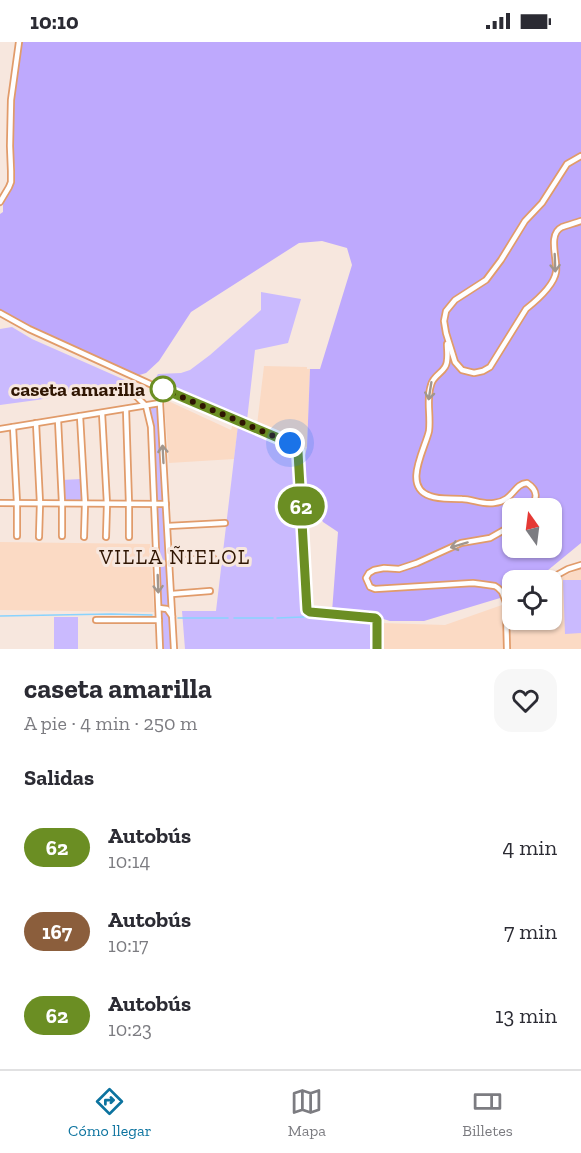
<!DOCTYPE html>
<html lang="es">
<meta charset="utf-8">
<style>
body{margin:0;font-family:"Zilla Slab",serif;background:#f7f7f7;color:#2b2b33;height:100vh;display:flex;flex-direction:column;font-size:22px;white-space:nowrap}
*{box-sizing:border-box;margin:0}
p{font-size:20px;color:#7c7c81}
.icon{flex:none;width:33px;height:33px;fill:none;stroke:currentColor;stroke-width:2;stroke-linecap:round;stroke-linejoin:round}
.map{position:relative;height:607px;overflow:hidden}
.drawer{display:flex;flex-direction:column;background:#fff;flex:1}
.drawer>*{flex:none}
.badge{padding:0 12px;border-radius:20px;font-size:21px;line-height:39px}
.needle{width:39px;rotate:346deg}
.tools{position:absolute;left:502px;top:456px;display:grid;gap:12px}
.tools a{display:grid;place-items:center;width:60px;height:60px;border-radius:12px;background:#fff;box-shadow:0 2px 4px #0004;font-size:30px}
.you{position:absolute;width:30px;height:30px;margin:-15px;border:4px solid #fff;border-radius:50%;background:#1a73e8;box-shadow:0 0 0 9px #1a73e833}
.map>.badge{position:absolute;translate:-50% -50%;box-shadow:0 0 0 3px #fff}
h2{padding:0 24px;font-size:22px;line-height:54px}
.round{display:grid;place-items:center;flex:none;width:63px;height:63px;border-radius:18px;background:#f7f7f7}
.head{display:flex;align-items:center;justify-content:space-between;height:102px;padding:0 24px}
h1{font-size:28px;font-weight:700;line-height:45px}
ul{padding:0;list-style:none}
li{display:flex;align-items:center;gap:18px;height:84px;padding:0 24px}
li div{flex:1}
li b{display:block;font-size:22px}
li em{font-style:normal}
li .badge{min-width:66px;font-weight:700;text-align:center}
.status{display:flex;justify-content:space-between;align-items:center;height:42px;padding:0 30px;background:#fff;direction:ltr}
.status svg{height:16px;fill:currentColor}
.tab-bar{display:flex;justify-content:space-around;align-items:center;height:84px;border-top:2px solid #e1e1e2;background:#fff;font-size:16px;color:#7c7c81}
.tab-bar a{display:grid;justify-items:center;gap:3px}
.tab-bar .active{color:#0c739f}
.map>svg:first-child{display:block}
</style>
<div class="status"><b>10:10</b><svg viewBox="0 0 49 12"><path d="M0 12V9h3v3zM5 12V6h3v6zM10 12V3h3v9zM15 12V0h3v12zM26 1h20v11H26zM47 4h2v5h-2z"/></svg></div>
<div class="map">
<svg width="581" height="607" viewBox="0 0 581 607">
<rect width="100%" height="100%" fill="#f7e7de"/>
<g fill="#fbdac4">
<polygon points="264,324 307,325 307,327 310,327 307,405 298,404 296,400 257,383"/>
<polygon points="164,357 231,388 233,382 238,383 234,417 169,421"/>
<polygon points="0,500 150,502 154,570 0,568"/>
<polygon points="581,527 581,607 511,607 510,579 552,578 552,542 561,535"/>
<polygon points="502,563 504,607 382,607 381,581 445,583"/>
</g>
<g fill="#cabafe">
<polygon points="261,250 301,257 288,301 255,308 247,378 153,340 158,332 181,331 190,328 210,313 261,268"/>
<polygon points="12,285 32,297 134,342 37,358 0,363 0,287"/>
<polygon points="159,363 165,461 155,461 148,365"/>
<polygon points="238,383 286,402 294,407 304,576 370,580 373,583 373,607 185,607 182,569 216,569"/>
<polygon points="81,437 82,458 63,459 62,438"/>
<polygon points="160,463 164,464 170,563 161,563 156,466"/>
<polygon points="581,538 581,591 565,592 563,538"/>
<polygon points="161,567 165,568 170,572 173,607 163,607"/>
<rect x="54" y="575" width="24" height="32"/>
</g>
<path fill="#bea9fd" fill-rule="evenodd" d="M20,0H581V501L536,538H513V552L424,579H390L367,572L332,570L338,490L323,480L308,451L304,418L307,405L310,327H320L352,223L347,206L322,199L299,201L191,270L159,319L146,331L133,335L0,271V172L3,170V162L13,145L15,129L12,104V60ZM513,466H552V506H513Z"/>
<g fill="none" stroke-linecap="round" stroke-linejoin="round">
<g stroke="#89d3fe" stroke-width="1.5">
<polyline points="0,574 111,572 152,573"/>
<polyline points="178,576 228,576"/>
<polyline points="234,576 273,576"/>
<polyline points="277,576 329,574 373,579"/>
</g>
<defs>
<g id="minor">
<path d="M581,114L567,122L542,161L525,179L501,218L486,238L455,258L446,269L444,279L446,291L455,320L462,328L474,331L483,329L490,325L526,267C536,259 554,243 556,230C558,218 547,192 562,185C568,183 575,181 581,179"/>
<polyline points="0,160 9,145 11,140 11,129 10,104 11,58 19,0"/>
<polyline points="0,271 29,287 150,342 251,384 295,405 299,410 307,568 310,570 375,576 377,578 377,607"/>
<path d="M447,302C447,309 449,319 445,325C441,332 433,334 431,343C426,357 431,373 429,389C425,407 402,445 430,454C440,458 451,456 462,457C472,457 483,463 494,461C514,459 513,442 527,441C538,448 538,457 530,466"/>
<polyline points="163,347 160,361 174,607"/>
<polyline points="133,351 146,364 151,385 160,607"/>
<polyline points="126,367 129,462 129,495"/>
<polyline points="102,371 107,462 106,495"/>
<polyline points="80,374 85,462 84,495"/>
<polyline points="58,378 62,461 62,494"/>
<polyline points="36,381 40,461 39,495"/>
<polyline points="13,385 17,461 17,494"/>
<polyline points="0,387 160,361"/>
<polyline points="0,461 166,462"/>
<polyline points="168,484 225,481"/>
<polyline points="170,519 213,516"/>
<polyline points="548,538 568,527 581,523"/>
<polyline points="172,552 210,549"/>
<polyline points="507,563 502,550 498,546 495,544 481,542 473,541 375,547 370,545 366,536 369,531 374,528 384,526 399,527 417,521 461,501 490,496 513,483"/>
<polyline points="159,566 167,567 172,574"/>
<polyline points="96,578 159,578"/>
<polyline points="507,607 506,569 507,563"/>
</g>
</defs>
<use href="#minor" stroke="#e19b6a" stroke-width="8"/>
<use href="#minor" stroke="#fff" stroke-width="4.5"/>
</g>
<defs><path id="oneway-shaft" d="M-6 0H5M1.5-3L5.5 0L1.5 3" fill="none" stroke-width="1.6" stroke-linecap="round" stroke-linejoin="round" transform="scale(1.5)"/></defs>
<g stroke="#a1968d">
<use href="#oneway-shaft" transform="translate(555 221) rotate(88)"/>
<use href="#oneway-shaft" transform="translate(430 349) rotate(99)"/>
<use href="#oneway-shaft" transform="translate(163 412) rotate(-93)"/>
<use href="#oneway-shaft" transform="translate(459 503) rotate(163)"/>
<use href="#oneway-shaft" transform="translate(158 542) rotate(88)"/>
</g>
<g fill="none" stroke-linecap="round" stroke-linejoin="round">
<defs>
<polyline id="line" points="163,347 276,395 295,405 298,410 307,568 310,570 375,576 377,578 377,607"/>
</defs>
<use href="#line" stroke="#fff" stroke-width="14"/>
<use href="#line" stroke="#6b8e23" stroke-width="9"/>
<polyline stroke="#2f1502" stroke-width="6" stroke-dasharray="0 10.8" points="163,347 290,401"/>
</g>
<circle fill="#fff" stroke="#6b8e23" stroke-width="3" cx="163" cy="347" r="12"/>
<g text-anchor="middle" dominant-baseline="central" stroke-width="6" stroke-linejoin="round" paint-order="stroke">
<g font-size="20" font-weight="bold" fill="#2f1502" stroke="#f7e7de" text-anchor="end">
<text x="145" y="347">caseta amarilla</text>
</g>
<g font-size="21" letter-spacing="1.5" fill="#2f1502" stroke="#f7e7de">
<text x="175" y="514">VILLA ÑIELOL</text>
</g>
</g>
</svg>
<div class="tools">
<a><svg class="needle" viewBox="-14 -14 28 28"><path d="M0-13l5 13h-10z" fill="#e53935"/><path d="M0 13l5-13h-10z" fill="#7c7c81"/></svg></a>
<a><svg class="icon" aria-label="locate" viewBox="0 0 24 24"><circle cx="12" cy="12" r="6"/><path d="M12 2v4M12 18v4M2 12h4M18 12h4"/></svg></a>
</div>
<div class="you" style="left:290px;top:401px"></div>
<b class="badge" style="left:301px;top:464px;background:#6b8e23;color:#fff">62</b>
</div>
<section class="drawer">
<div class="head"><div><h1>caseta amarilla</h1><p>A pie · 4 min · 250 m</p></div><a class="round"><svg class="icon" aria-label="heart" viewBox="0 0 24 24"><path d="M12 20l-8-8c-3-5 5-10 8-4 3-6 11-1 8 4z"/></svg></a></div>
<h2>Salidas</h2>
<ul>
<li><span class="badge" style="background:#6b8e23;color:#fff">62</span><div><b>Autobús</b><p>10:14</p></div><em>4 min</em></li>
<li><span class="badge" style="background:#8b5e3c;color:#fff">167</span><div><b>Autobús</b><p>10:17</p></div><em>7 min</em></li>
<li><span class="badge" style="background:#6b8e23;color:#fff">62</span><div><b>Autobús</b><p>10:23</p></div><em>13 min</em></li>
</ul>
</section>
<nav class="tab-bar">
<a class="active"><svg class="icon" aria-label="directions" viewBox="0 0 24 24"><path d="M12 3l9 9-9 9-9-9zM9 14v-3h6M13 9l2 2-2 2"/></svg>Cómo llegar</a>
<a><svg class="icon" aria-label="map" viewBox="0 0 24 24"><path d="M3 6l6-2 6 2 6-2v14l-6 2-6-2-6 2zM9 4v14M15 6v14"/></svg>Mapa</a>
<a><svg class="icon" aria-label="tickets" viewBox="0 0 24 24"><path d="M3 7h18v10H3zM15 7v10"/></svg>Billetes</a>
</nav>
